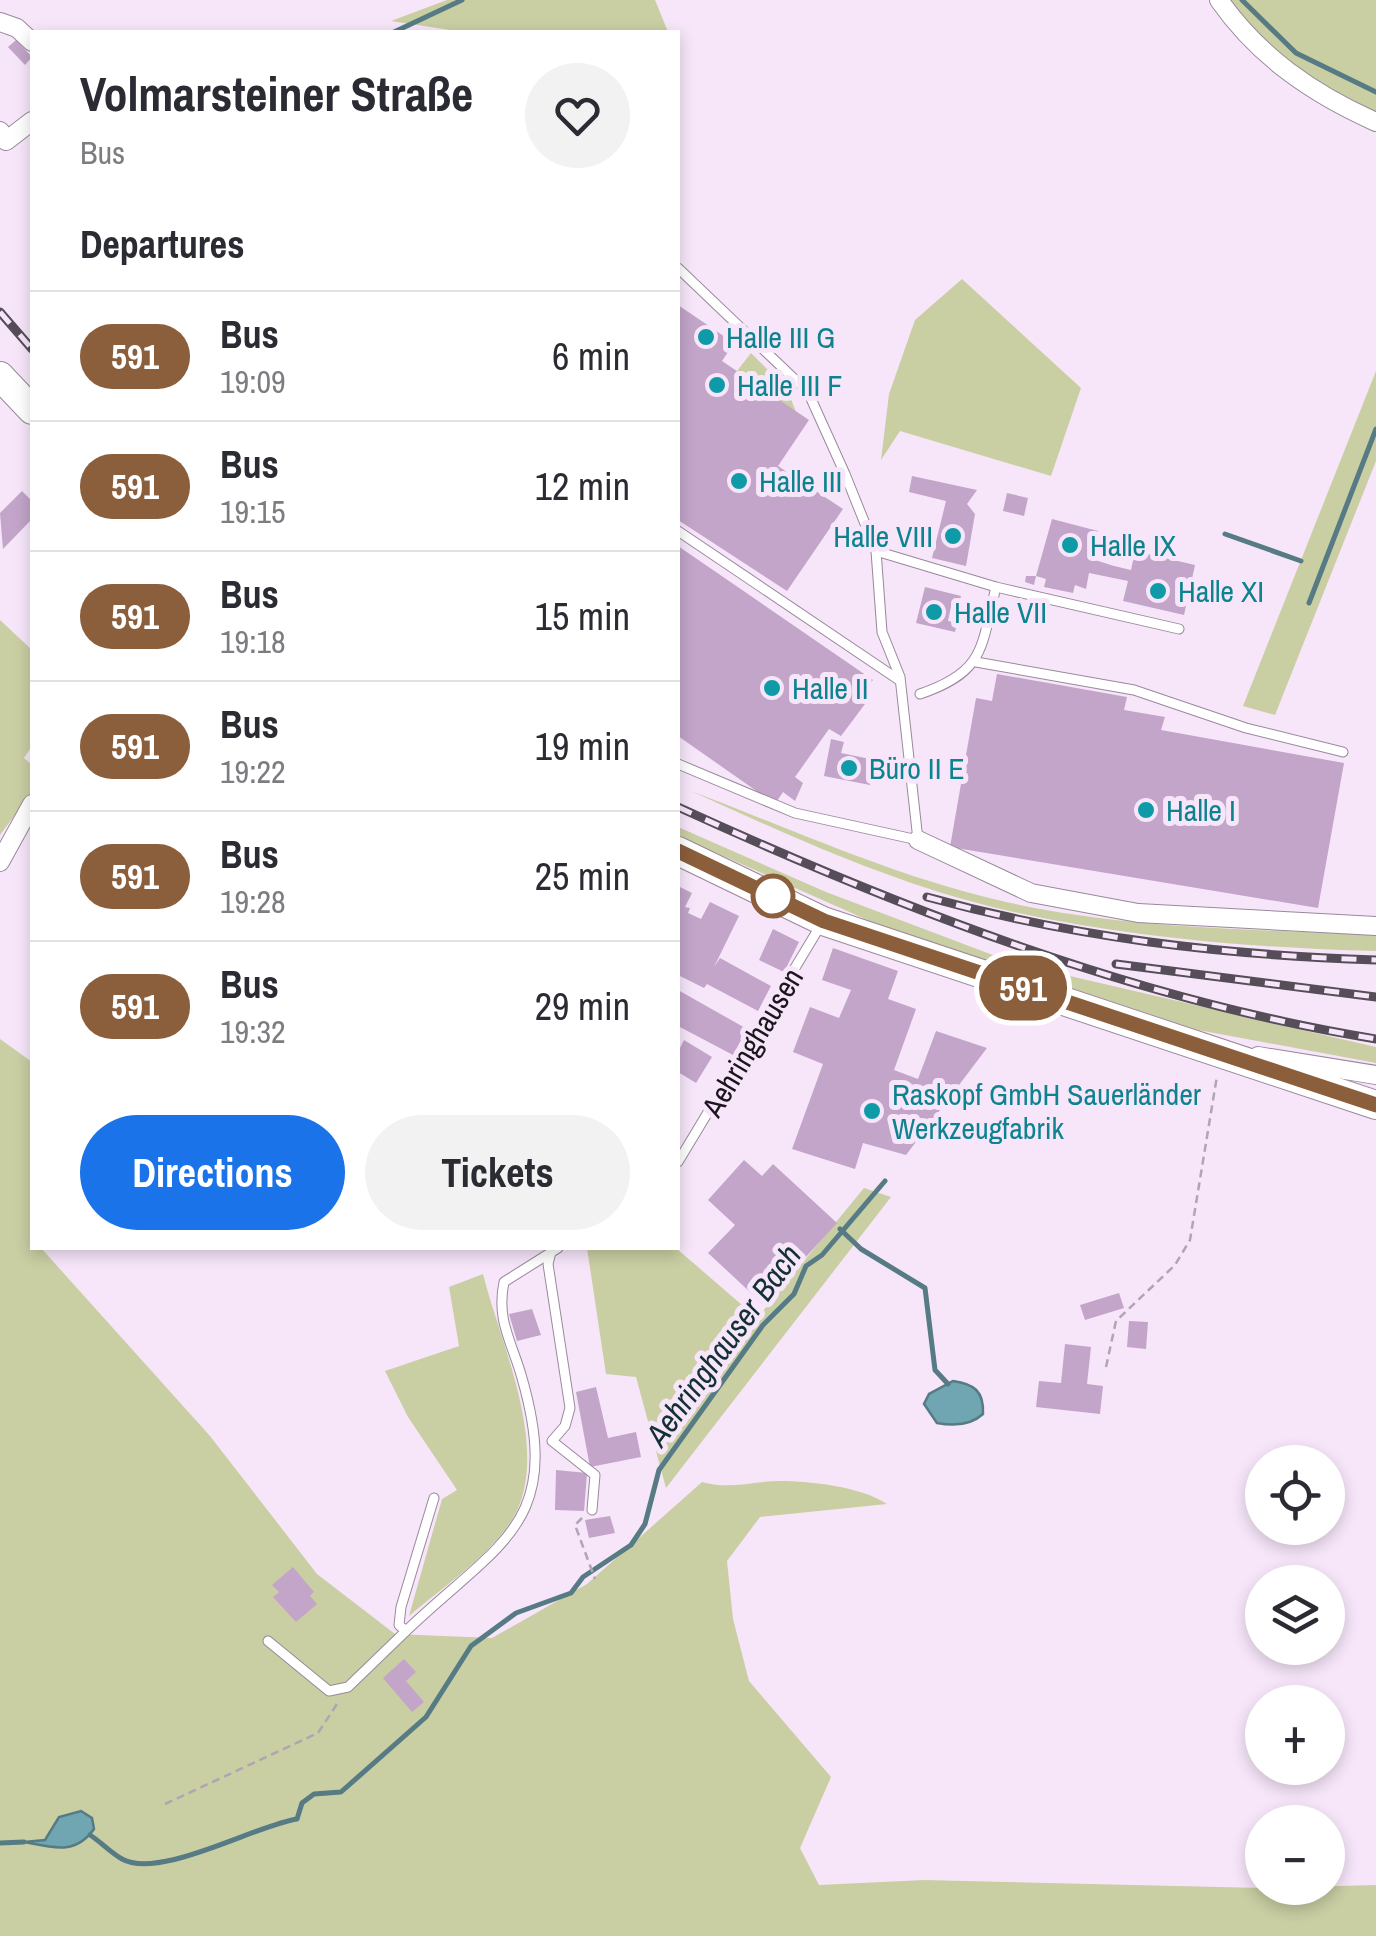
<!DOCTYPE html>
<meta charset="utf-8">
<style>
body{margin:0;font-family:"Archivo Narrow",sans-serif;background:#f2f2f3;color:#2b2b33;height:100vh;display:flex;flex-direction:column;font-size:38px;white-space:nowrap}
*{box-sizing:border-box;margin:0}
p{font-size:32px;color:#7c7c81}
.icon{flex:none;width:55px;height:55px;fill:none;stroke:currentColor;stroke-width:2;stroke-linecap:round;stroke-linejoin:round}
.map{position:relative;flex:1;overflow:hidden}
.side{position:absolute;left:30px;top:30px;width:650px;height:1220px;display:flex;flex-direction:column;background:#fff;border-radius:0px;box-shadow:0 5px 15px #0003}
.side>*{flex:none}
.badge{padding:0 20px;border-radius:32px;font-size:35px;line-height:65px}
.tools{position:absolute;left:1245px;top:1445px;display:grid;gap:20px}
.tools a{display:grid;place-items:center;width:100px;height:100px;border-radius:50%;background:#fff;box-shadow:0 5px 15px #0003;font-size:50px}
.map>.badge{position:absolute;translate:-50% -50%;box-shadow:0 0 0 5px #fff}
h2{padding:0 50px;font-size:38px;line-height:90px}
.round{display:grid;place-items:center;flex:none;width:105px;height:105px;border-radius:52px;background:#f2f2f3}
.overview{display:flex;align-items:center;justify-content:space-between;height:170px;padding:0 50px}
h1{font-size:48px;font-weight:800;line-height:75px}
.cta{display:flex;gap:20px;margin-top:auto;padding:20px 50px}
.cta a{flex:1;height:115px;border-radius:60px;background:#1a73e8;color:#fff;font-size:40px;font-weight:800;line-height:115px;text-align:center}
.cta a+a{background:#f2f2f3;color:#2b2b33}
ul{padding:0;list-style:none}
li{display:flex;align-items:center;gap:30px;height:130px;padding:0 50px;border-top:2px solid #e1e1e2}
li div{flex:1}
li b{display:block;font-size:38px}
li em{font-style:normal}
li .badge{min-width:110px;font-weight:700;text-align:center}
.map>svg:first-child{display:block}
</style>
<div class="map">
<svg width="1376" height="1936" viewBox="0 0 1376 1936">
<rect width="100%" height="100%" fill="#f7e6fa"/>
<g fill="#cacea3">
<polygon points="447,0 655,0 668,32 463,32 391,21"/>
<polygon points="1219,0 1376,0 1376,122 1324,97"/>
<polygon points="962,279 1081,388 1051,476 900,431 881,460 889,394 915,320"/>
<polygon points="751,353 787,389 796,412 737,371"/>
<polygon points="1376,371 1376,461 1275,715 1243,706"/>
<polygon points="0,620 32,650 32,746 24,758 32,765 32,792 0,835"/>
<path d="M691,791C794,830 898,878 1006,902C1127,929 1253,929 1376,935V951C1251,948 1127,937 1005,910C896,885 792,837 691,791Z"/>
<polygon points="678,827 826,892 1014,963 1376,1047 1376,1063 1198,1030 872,922 678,836"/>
<path d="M0,1039L32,1062V1248H41L210,1436L317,1574L395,1634L492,1638L587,1584L702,1482C729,1490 753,1481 780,1481C811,1481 862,1487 887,1504L760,1517L727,1561L733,1619L749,1681L831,1777L800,1848L819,1885L924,1880L1262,1888L1376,1885V1936H0Z"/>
<polygon points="864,1188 891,1197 666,1488 636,1377 606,1374 587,1248 676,1248 757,1318"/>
<path d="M483,1274C500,1343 554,1455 511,1521C487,1558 443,1587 409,1616L442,1499L457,1490L408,1417L385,1371L459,1346L449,1287Z"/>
</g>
<g fill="#6fa6b1" stroke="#567b84" stroke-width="2.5">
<path d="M953,1381C974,1384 984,1391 983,1414C970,1426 953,1426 937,1423L924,1404L929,1394Z"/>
<path d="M81,1811L92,1818L94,1829C75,1856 51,1847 24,1842L45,1840L59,1817Z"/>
</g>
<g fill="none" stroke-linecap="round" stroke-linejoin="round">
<g stroke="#567b84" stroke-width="5">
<polyline points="1242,0 1296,53 1376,92"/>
<polyline points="394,32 462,0"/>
<polyline points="1225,534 1301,561"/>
<polyline points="1309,603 1376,429"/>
<polyline points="840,1229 861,1249 925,1288 935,1370 948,1384"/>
<path d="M90,1835C101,1842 111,1853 122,1859C160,1880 256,1825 297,1819L302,1803L314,1794L341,1792L426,1717L471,1646L516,1613L571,1593L583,1577L631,1545L645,1524L659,1470L763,1325L794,1294L806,1266L822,1255L885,1181"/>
<polyline points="0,1843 24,1842"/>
</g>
</g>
<g fill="#c2a5c9">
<polygon points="16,40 32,57 25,65 8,47"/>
<polygon points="678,305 734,343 722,361 809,420 778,466 843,509 787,591 678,520"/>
<polygon points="912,476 977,490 967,504 975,514 966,566 932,558 946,501 909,492"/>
<polygon points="22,491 32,501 32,519 3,549 0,513"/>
<polygon points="1007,493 1028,498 1024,516 1003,511"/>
<polygon points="1052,519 1098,531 1092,559 1114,566 1131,570 1135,551 1195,565 1184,615 1123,601 1128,581 1089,573 1086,589 1075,585 1073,593 1044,587 1046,579 1036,576 1034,585 1025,582 1026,576 1036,576"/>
<polygon points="678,546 873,680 861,695 868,700 841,736 829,729 795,777 803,783 795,801 783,792 775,804 678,736"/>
<polygon points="925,587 961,596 959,604 952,602 948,621 957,623 955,632 916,623"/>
<polygon points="997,674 1127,697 1124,710 1165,717 1161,730 1344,763 1318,908 950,847 976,698 992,701"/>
<polygon points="831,739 844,742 841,753 875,760 870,785 824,776"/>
<polygon points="678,886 692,893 685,907 690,908 688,913 701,919 710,902 739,916 714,967 720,958 771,986 758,1011 707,984 704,988 678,975"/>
<polygon points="773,929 799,942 784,972 759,960"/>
<polygon points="833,948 898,971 888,999 916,1009 894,1070 918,1079 936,1031 987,1048 906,1155 863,1143 855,1169 792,1149 823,1064 793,1052 810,1007 839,1018 851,990 822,980"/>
<polygon points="678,990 747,1029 733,1055 678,1026"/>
<polygon points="684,1040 712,1057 696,1083 678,1072 678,1052"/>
<polygon points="744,1160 762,1176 773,1164 837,1223 763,1304 708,1253 735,1225 708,1200"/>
<polygon points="1119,1293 1124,1308 1085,1320 1080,1305"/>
<polygon points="532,1309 541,1335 517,1341 509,1314"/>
<polygon points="1129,1321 1148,1322 1146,1349 1127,1347"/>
<polygon points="1065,1344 1091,1347 1087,1384 1103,1386 1100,1414 1036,1407 1039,1381 1061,1383"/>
<polygon points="596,1387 608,1438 636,1432 641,1457 590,1467 576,1392"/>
<polygon points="556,1470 587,1473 584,1511 555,1510"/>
<polygon points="610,1516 615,1533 589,1538 585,1520"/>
<polygon points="293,1567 314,1592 310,1596 317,1604 296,1622 273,1597 279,1592 272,1585"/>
<polygon points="404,1659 416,1672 406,1681 424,1702 412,1712 383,1678"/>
</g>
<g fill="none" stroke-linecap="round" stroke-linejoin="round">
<defs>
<g id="lane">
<polyline points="678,268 808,392 845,474 876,551 882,632 900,677 918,840 795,813 678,764"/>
<polyline points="678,531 899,680"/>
<polyline points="876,551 996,587 1179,629"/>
<polyline points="976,662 1134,690 1246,728 1343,752"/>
<path d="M920,694C985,672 981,648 996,587"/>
<polyline points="678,1162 822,923"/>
<polyline points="551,1252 548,1264 570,1408 565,1426 552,1441 595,1475 592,1510"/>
<path d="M434,1498L401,1607L399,1625L406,1631C500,1541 564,1525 522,1378C512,1342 496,1321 504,1282L558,1248"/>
<polyline points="268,1641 329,1691 348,1687 406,1631"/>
</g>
<g id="street">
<path d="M1219,0C1259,57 1313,94 1376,122"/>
<polyline points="0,22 17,28 32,42"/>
<polyline points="0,131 6,141 32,121"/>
<polyline points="918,840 1031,893 1138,913 1376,926"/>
<polyline points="0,862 32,804"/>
<polyline points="1258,1056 1376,1075"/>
</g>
<g id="primary">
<polyline points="0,376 32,410"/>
<polyline points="678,851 823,921 1376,1105"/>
</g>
</defs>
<use href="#lane" stroke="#99899b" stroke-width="11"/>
<use href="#street" stroke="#99899b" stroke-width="20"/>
<use href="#primary" stroke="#99899b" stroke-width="30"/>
<g stroke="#b1a4b3" stroke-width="2.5" stroke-dasharray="8 5" stroke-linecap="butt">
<polyline points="1106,1367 1116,1321 1175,1265 1190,1240 1217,1076"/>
<polyline points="582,1518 575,1525 595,1579"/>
<polyline points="165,1804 318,1733 337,1704"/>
</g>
<use href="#lane" stroke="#fff" stroke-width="9"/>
<use href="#street" stroke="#fff" stroke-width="18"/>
<use href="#primary" stroke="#fff" stroke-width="28"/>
<defs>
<g id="rail">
<polyline points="0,312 32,349"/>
<path d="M678,807C899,908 1135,1000 1376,1039"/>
<path d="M927,897C1076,938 1222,955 1376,960"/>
<polyline points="1116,964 1376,997"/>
</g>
</defs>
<use href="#rail" stroke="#554d57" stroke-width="9"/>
<use href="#rail" stroke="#f7e6fa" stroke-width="5" stroke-dasharray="15" stroke-linecap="butt"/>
</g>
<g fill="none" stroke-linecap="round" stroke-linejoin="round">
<defs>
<polyline id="line" points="678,851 824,921 1376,1105"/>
</defs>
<use href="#line" stroke="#fff" stroke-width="22"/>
<use href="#line" stroke="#8b5e3c" stroke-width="15"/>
</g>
<g fill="#0f9aa8" stroke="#f7e6fa" stroke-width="4">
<circle cx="706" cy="337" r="10"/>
<circle cx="717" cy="385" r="10"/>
<circle cx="739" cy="481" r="10"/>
<circle cx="953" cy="536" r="10"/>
<circle cx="1070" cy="545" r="10"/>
<circle cx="1158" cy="591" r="10"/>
<circle cx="934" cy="612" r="10"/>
<circle cx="772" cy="688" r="10"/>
<circle cx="849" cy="768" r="10"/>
<circle cx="1146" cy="810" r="10"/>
<circle cx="872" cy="1111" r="10"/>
</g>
<circle fill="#fff" stroke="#8b5e3c" stroke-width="5" cx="773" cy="896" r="20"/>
<g text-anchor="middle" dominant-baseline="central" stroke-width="10" stroke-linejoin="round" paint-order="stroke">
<g font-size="30" fill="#0d838f" stroke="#f7e6fa" text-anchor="start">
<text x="726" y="337">Halle III G</text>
<text x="737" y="385">Halle III F</text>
<text x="759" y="481">Halle III</text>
<text x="933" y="536" text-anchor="end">Halle VIII</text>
<text x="1090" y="545">Halle IX</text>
<text x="1178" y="591">Halle XI</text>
<text x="954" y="612">Halle VII</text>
<text x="792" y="688">Halle II</text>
<text x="869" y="768">Büro II E</text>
<text x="1166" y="810">Halle I</text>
<text x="892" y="1094">Raskopf GmbH Sauerländer<tspan x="892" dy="34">Werkzeugfabrik</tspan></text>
</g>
<g font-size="30" fill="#1b161c" stroke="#f7e6fa">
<text transform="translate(752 1042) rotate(-59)">Aehringhausen</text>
</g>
<g font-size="32" font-style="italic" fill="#133035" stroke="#f7e6fa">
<text transform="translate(723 1345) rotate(-54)">Aehringhauser Bach</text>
</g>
</g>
</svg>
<div class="tools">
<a><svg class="icon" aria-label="locate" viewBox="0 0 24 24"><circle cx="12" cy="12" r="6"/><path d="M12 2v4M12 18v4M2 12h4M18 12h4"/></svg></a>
<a><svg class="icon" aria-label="layers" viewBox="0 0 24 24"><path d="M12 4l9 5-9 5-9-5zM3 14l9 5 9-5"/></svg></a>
<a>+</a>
<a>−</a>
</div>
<b class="badge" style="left:1023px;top:988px;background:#8b5e3c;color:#fff">591</b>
<section class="side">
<div class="overview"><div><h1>Volmarsteiner Straße</h1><p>Bus</p></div><a class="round"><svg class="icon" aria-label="heart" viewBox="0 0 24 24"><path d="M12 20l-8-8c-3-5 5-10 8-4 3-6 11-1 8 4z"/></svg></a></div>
<h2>Departures</h2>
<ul>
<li><span class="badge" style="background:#8b5e3c;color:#fff">591</span><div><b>Bus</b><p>19:09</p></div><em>6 min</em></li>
<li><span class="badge" style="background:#8b5e3c;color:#fff">591</span><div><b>Bus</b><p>19:15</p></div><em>12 min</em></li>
<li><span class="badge" style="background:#8b5e3c;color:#fff">591</span><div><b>Bus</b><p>19:18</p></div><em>15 min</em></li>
<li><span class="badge" style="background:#8b5e3c;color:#fff">591</span><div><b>Bus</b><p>19:22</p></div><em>19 min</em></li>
<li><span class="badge" style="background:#8b5e3c;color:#fff">591</span><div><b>Bus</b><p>19:28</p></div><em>25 min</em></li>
<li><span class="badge" style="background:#8b5e3c;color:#fff">591</span><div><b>Bus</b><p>19:32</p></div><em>29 min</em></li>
</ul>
<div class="cta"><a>Directions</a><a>Tickets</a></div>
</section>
</div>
